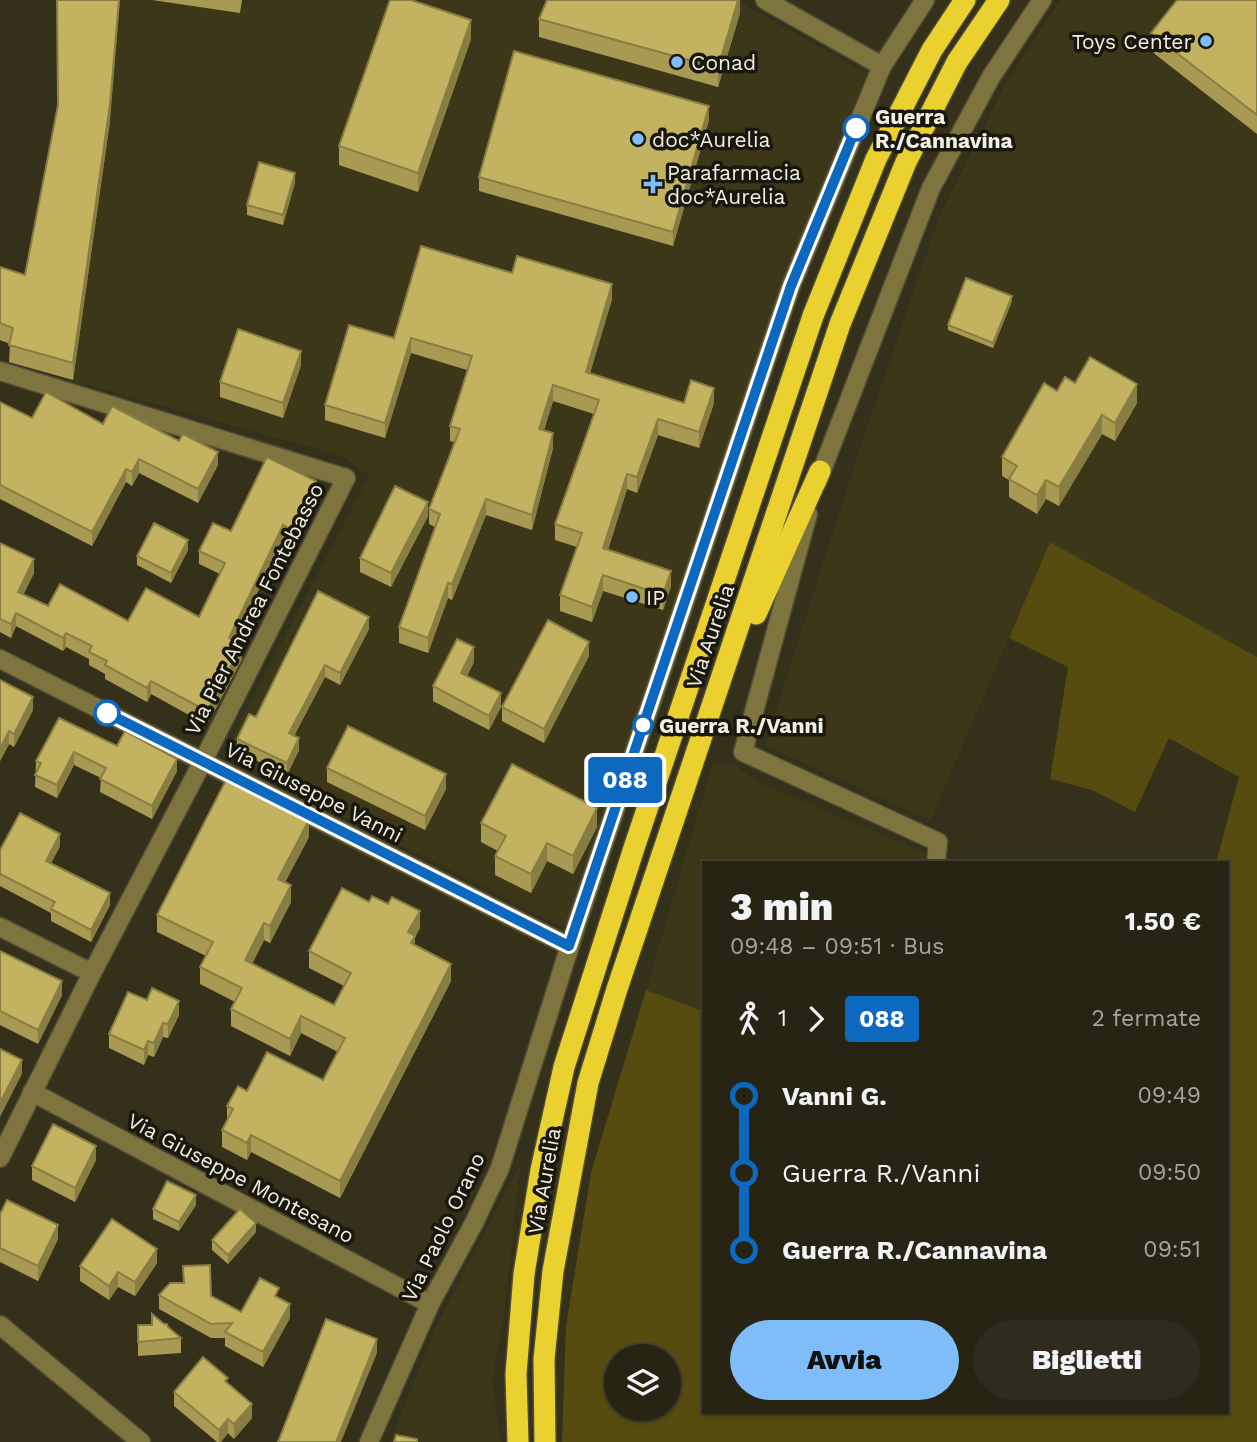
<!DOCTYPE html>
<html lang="it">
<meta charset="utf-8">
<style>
body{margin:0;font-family:"Work Sans",sans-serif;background:#2f2c1d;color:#f1f3f6;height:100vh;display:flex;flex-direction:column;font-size:26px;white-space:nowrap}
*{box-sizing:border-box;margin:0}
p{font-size:23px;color:#a4a4a0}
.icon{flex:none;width:38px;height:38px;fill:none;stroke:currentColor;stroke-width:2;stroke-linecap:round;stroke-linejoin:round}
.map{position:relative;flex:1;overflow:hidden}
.sheet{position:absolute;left:702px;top:861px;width:527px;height:553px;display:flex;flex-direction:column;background:#272414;border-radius:0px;box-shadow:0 2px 5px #0004,0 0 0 2px #434134}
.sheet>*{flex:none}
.badge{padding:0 14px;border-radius:5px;font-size:24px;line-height:46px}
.controls{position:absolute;left:604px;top:1344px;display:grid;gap:14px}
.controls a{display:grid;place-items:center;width:77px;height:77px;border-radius:50%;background:#272414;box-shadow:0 2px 5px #0004,0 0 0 2px #434134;font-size:35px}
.map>.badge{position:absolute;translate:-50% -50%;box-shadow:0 0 0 4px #fff}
.legs{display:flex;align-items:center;gap:10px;height:77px;padding:0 28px;font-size:23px}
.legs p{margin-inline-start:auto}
.summary{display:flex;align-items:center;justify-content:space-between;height:119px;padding:0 28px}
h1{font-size:38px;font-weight:800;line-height:52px}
.cta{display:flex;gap:14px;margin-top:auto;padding:14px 28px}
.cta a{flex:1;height:80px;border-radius:42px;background:#7fbdfa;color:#111;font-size:28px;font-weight:800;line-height:80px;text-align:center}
.cta a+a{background:#2f2c1d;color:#f1f3f6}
ul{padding:0 28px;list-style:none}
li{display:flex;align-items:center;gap:24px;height:77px;font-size:26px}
li i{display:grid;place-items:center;width:10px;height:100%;margin:0 9px;background:currentColor}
li i::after{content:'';width:18px;height:18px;margin:-9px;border:5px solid;border-radius:50%;background:#272414}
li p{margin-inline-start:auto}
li:first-child i{background:linear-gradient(#0000 50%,currentColor 0)}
li:last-child i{background:linear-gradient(currentColor 50%,#0000 0)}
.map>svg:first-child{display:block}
</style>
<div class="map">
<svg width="1257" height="1442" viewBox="0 0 1257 1442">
<rect width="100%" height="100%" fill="#34301a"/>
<g fill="#3d371a">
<polygon points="57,0 388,0 419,6 421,0 736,0 866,73 578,920 562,927 223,755 369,476 342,456 9,363 30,270 58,122"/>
<polygon points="1060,0 1257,0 1257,657 1050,542 930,820 765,745 862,442 940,215 1004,87"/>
<polygon points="713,763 733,763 760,784 925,853 924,863 704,863 703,1011 646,990"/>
<polygon points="520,1165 504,1314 492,1382 501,1442 390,1442 438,1323"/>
</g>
<path fill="#574c10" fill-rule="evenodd" d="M1050,542L1257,657V1442H562L566,1326L591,1173L646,990L703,1011L704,1412H1227V905L1229,902L1227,900V863H1216L1239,777L1169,738L1135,812L1092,790L1050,779L1068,667L1009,638ZM616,1356H668V1409H616Z"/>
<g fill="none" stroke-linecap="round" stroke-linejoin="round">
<defs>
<g id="minor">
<polyline points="765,0 882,66"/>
<polyline points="0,371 346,478 203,761 92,973 0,1158"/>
<polyline points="817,483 931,188 991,77 1042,0"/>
<polyline points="808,514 743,752 938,842 936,863"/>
<polyline points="0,659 569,946"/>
<polyline points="0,927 92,973"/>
<polyline points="32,1092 430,1304"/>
<polyline points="0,1325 141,1442"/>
<polyline points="369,1442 430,1304 474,1223 500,1168 578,920 791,286 882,66 925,0"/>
</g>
<g id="highway">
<polyline points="756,614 820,471"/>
<polyline points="518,1442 516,1374 524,1274 541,1170 564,1067 634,848 813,316 876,159 932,50 965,0"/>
<polyline points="545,1442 544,1359 553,1271 588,1083 617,989 840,324 906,162 957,62 999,0"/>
</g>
</defs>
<use href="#minor" stroke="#4e4b36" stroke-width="21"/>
<use href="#highway" stroke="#4e4b36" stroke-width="24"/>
<use href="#minor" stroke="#7e743e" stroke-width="18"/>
<use href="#highway" stroke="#ebd12f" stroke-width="21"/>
</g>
<g fill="#a89a53">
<polygon points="152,0 242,0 240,13"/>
<polygon points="740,0 740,13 718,87 539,37 539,19"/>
<polygon points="1257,0 1257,134 1151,51 1151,33"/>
<polygon points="471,39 418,192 339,165 339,146"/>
<polygon points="709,120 673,246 479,191 479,177"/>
<polygon points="110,121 73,380 9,362 10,344 0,340 0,267 25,275"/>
<polygon points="295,182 283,225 247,215 247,205"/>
<polygon points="512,273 612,299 590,373 684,403 714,403 699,448 658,435 637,493 627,489 608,550 671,586 663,610 603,591 592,622 560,611 560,595 577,547 555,540 555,524 594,414 553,401 544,430 553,448 532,530 486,515 452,600 448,598 428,653 399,643 399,627 435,527 429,524 429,509 454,442 450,441 450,426 467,370 411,353 385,438 325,420 325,405 394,338"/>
<polygon points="1012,301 993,348 948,330 948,325"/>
<polygon points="301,365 283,418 220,397 220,382"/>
<polygon points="1075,383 1137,403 1115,441 1102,434 1059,506 1046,499 1037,514 1009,497 1009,480 1002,476 1002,457 1057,391"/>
<polygon points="0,402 32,418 103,424 218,465 198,503 139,473 132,486 126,482 92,546 0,499"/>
<polygon points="316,495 292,543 283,539 234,641 242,659 207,725 151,694 147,702 105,679 105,674 89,665 89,659 66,647 63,651 16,626 11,638 0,632 0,543 34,573 23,595 48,606 128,621 199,617 220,574 199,564 199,551 231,531"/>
<polygon points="428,516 391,587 360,572 360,558"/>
<polygon points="188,550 171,583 137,565 137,556"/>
<polygon points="369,629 340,685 325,677 294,736 299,750 287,775 237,751 237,739 256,717"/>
<polygon points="589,656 544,743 502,721 502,707"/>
<polygon points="474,662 467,676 501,707 489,730 433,701 433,686"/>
<polygon points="0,680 33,710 14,747 9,744 0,761"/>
<polygon points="59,718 117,746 177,771 152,819 100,792 101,778 74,765 57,798 35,787 36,761"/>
<polygon points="327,768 446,789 425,830 327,782"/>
<polygon points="481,823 597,827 573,874 547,861 531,893 495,875 495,856 498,851 481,842"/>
<polygon points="309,837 285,882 291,902 270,943 264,940 252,964 334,1005 344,986 309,968 309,951 420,928 415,937 415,945 451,981 340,1198 251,1152 247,1160 222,1147 222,1130 227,1119 227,1106 247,1091 323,1080 338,1052 301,1033 290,1056 231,1026 231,1009 235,1002 200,984 200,967 206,956 157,932 157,915"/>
<polygon points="60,846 51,863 110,905 91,942 51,921 51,913 0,886 0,850"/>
<polygon points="0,951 62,995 38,1044 0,1025"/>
<polygon points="179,1015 168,1038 163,1037 154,1057 148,1055 144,1065 109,1048 109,1034"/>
<polygon points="96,1160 75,1202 32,1180 32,1166"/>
<polygon points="196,1205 179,1231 153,1219 153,1209"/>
<polygon points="0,1214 58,1239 38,1281 0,1262"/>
<polygon points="256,1232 228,1264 212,1250 212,1240"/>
<polygon points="157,1263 135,1296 118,1287 109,1300 80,1281 80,1266"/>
<polygon points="183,1283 241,1312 279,1298 290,1318 263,1367 225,1346 225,1338 211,1338 159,1309 159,1295"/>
<polygon points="138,1325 168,1327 181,1338 181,1353 138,1356"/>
<polygon points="228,1384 252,1418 234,1439 228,1433 221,1442 217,1442 174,1406 174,1392"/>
</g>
<g fill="#887d43">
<polygon points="119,0 120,0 110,121 73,380 73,363"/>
<polygon points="738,0 740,0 740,13 718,87 718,68"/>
<polygon points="471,20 471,39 418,192 418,173"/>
<polygon points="709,106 709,120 673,246 673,232"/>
<polygon points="295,173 295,182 283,225 283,215"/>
<polygon points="612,284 612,299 586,387 586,372"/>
<polygon points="1012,296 1012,301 993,348 993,343"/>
<polygon points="411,338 411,353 385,438 385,423"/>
<polygon points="301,351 301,365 283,418 283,403"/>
<polygon points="1137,384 1137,403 1115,441 1115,423"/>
<polygon points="553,385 553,401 539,445 539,429"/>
<polygon points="714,388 714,403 699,448 699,432"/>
<polygon points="1102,415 1102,434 1059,506 1059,487"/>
<polygon points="658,419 658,435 637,493 637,477"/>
<polygon points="553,433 553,448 532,530 532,515"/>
<polygon points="218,452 218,465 198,503 198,489"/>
<polygon points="139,459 139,473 132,486 132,472"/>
<polygon points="126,469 126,482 92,546 92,532"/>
<polygon points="627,474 627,489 603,564 603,548"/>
<polygon points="1046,480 1046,499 1037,514 1037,495"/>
<polygon points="316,481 316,495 292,543 292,530"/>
<polygon points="486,499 486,515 452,600 452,584"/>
<polygon points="428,502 428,516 391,587 391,573"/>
<polygon points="283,525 283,539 229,651 229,638"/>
<polygon points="188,540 188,550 171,583 171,573"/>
<polygon points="34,559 34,573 18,606 18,592"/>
<polygon points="671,571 671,586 663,610 663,595"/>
<polygon points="603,575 603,591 592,622 592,607"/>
<polygon points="448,583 448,598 428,653 428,638"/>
<polygon points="16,613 16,626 11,638 11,624"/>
<polygon points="369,617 369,629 340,685 340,673"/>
<polygon points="66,633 66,647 63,651 63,638"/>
<polygon points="589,642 589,656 544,743 544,729"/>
<polygon points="242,645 242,659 207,725 207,711"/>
<polygon points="474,647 474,662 461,687 461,673"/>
<polygon points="325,665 325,677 289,745 289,733"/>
<polygon points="151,681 151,694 147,702 147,688"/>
<polygon points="501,693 501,707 489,730 489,716"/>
<polygon points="33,697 33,710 14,747 14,734"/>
<polygon points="9,731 9,744 0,761 0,749"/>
<polygon points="299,738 299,750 287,775 287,763"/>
<polygon points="74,752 74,765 57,798 57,785"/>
<polygon points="177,759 177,771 152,819 152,806"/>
<polygon points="446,774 446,789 425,830 425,816"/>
<polygon points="597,808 597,827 573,874 573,856"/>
<polygon points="309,820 309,837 278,896 278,879"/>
<polygon points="60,834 60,846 46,873 46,861"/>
<polygon points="547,843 547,861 531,893 531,874"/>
<polygon points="291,885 291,902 270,943 270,926"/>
<polygon points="110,893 110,905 91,942 91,930"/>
<polygon points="420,911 420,928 415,937 415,953 411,960 408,932"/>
<polygon points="264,923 264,940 245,977 245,960"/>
<polygon points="451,964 451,981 340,1198 340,1181"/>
<polygon points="62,981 62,995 38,1044 38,1030"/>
<polygon points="179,1001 179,1015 168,1038 168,1024"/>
<polygon points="301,1016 301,1033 290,1056 290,1039"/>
<polygon points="163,1023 163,1037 154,1057 154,1043"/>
<polygon points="148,1041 148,1055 144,1065 144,1050"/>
<polygon points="22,1060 22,1074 0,1117 0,1103"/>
<polygon points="251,1135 251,1152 247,1160 247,1143"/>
<polygon points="96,1146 96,1160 75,1202 75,1188"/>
<polygon points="196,1195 196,1205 179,1231 179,1222"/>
<polygon points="256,1223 256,1232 228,1264 228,1255"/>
<polygon points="58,1225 58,1239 38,1281 38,1266"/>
<polygon points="157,1249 157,1263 135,1296 135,1282"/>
<polygon points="118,1272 118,1287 109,1300 109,1286"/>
<polygon points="290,1304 290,1318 263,1367 263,1352"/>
<polygon points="377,1339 377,1353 341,1442 336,1442"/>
<polygon points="252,1404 252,1418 234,1439 234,1424"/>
<polygon points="228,1419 228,1433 221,1442 219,1442 219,1430"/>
</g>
<g fill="#c3b360" stroke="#887d43" stroke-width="2">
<polygon points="57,0 119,0 110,104 73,363 9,345 13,328 0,323 0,267 25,275 58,105"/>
<polygon points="390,0 411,0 471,20 418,173 339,146"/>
<polygon points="547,0 738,0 718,68 539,19"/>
<polygon points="1177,0 1257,0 1257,115 1151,33"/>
<polygon points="514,51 709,106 673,232 479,177"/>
<polygon points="259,162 295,173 283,215 247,205"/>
<polygon points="421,246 512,273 517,256 612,284 586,372 684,403 691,380 714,388 699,432 658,419 637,477 627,474 603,548 671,571 663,595 603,575 592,607 560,595 582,533 555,524 599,400 553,385 539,429 553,433 532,515 486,499 452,584 448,583 428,638 399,627 440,514 429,509 460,429 450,426 472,356 411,338 385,423 325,405 349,325 394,338"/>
<polygon points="966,278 1012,296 993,343 948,325"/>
<polygon points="238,329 301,351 283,403 220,382"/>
<polygon points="1090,357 1137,384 1115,423 1102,415 1059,487 1046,480 1037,495 1009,479 1017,466 1002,457 1044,383 1057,391 1065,377 1075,383"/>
<polygon points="46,392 103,424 112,406 179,441 183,434 218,452 198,489 139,459 132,472 126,469 92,532 0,485 0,402 32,418"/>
<polygon points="267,457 316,481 292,530 283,525 229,638 242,645 207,711 151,681 147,688 105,665 107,661 89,652 92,646 66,633 63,638 16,613 11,624 0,619 0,543 34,559 18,592 48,606 60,584 128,621 146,588 199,617 225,563 199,551 213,523 231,531"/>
<polygon points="395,486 428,502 391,573 360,558"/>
<polygon points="154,523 188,540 171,573 137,556"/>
<polygon points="318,591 369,617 340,673 325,665 289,733 299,738 287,763 237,739 249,714 256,717"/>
<polygon points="548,620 589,642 544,729 502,707"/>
<polygon points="457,639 474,647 461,673 501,693 489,716 433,686"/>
<polygon points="0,680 33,697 14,734 9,731 0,749"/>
<polygon points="59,718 117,746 125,731 177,759 152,806 100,779 106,768 74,752 57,785 35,775 41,763 36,761"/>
<polygon points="348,726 446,774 425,816 327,768"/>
<polygon points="512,764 597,808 573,856 547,843 531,874 495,856 506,836 481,823"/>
<polygon points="227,778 309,820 278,879 291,885 270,926 264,923 245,960 334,1005 351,973 309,951 342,888 369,902 372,896 388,904 392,897 420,911 408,932 415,936 411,943 451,964 340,1181 251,1135 247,1143 222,1130 233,1109 227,1106 238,1086 247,1091 267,1052 323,1080 345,1038 301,1016 290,1039 231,1009 242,988 200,967 213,942 157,915"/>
<polygon points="20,813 60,834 46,861 110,893 91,930 51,909 55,902 0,874 0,850"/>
<polygon points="0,951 62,981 38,1030 0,1011"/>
<polygon points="152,988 179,1001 168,1024 163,1023 154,1043 148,1041 144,1050 109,1034 128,992 147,1000"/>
<polygon points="0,1049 22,1060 0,1103"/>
<polygon points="53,1124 96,1146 75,1188 32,1166"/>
<polygon points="167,1181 196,1195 179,1222 153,1209"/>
<polygon points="7,1200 58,1225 38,1266 0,1248 0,1214"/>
<polygon points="240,1209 256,1223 228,1255 212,1240"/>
<polygon points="112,1219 157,1249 135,1282 118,1272 109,1286 80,1266"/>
<polygon points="210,1265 211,1296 241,1312 260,1278 279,1288 275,1296 290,1304 263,1352 225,1332 232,1323 211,1324 159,1295 170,1283 184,1283 183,1266"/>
<polygon points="152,1314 164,1324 167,1324 168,1327 181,1338 138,1342 138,1325 152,1325"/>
<polygon points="326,1319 377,1339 336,1442 278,1442"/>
<polygon points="203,1357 228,1378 225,1381 252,1404 234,1424 228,1419 219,1430 174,1392"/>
<polygon points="396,1435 417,1439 417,1442 394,1442"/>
</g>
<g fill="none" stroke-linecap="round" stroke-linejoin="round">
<defs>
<polyline id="line-1" points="107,713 569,946 791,286 856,128"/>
</defs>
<use href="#line-1" stroke="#fff" stroke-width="16"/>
<use href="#line-1" stroke="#0c69bf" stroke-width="10"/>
</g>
<g fill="#7fbdfa" stroke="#1a180e" stroke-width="2.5">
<circle cx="1206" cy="41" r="7"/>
<circle cx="677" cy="62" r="7"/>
<circle cx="638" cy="139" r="7"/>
<path d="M649.5 173.5h7v7h7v7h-7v7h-7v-7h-7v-7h7z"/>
<circle cx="632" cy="597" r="7"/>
</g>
<g fill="#fff" stroke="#0c69bf" stroke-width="3.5">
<circle cx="856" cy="128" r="12"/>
<circle cx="107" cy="713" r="12"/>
<circle cx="643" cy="725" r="9"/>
</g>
<g text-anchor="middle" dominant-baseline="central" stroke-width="7" stroke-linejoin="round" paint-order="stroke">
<g font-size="21" fill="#f1efe2" stroke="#1a180e" text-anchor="start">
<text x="1192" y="41" text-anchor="end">Toys Center</text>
<text x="691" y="62">Conad</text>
<text x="652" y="139">doc*Aurelia</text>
<text x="667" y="172">Parafarmacia<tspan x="667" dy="24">doc*Aurelia</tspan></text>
<text x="646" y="597">IP</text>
</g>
<g font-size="21" font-weight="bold" fill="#f1efe2" stroke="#1a180e" text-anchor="start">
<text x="875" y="116">Guerra<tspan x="875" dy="24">R./Cannavina</tspan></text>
<text x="659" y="725">Guerra R./Vanni</text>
</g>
<g font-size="21" fill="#f1efe2" stroke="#1a180e">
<text transform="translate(254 609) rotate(-63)">Via Pier Andrea Fontebasso</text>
<text transform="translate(710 636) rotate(-71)">Via Aurelia</text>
<text transform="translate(314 792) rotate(27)">Via Giuseppe Vanni</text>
<text transform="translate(241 1178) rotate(28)">Via Giuseppe Montesano</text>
<text transform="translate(544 1181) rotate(-80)">Via Aurelia</text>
<text transform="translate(443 1227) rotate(-64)">Via Paolo Orano</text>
</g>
</g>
</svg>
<div class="controls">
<a><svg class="icon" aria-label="layers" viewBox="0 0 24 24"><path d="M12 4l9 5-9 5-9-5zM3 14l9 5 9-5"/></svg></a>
</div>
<b class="badge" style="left:625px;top:780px;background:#0c69bf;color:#fff">088</b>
<section class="sheet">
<div class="summary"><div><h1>3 min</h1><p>09:48 – 09:51 · Bus</p></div><b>1.50 €</b></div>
<div class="legs"><svg class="icon" aria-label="walk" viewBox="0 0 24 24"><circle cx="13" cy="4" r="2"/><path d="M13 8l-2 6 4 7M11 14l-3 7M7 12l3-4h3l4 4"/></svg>1<svg class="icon" aria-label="forward" viewBox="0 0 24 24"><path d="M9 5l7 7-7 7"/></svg><b class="badge" style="background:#0c69bf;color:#fff">088</b><p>2 fermate</p></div>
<ul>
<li><i style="color:#0c69bf"></i><b>Vanni G.</b><p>09:49</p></li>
<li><i style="color:#0c69bf"></i><span>Guerra R./Vanni</span><p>09:50</p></li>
<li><i style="color:#0c69bf"></i><b>Guerra R./Cannavina</b><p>09:51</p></li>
</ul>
<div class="cta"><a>Avvia</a><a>Biglietti</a></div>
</section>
</div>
